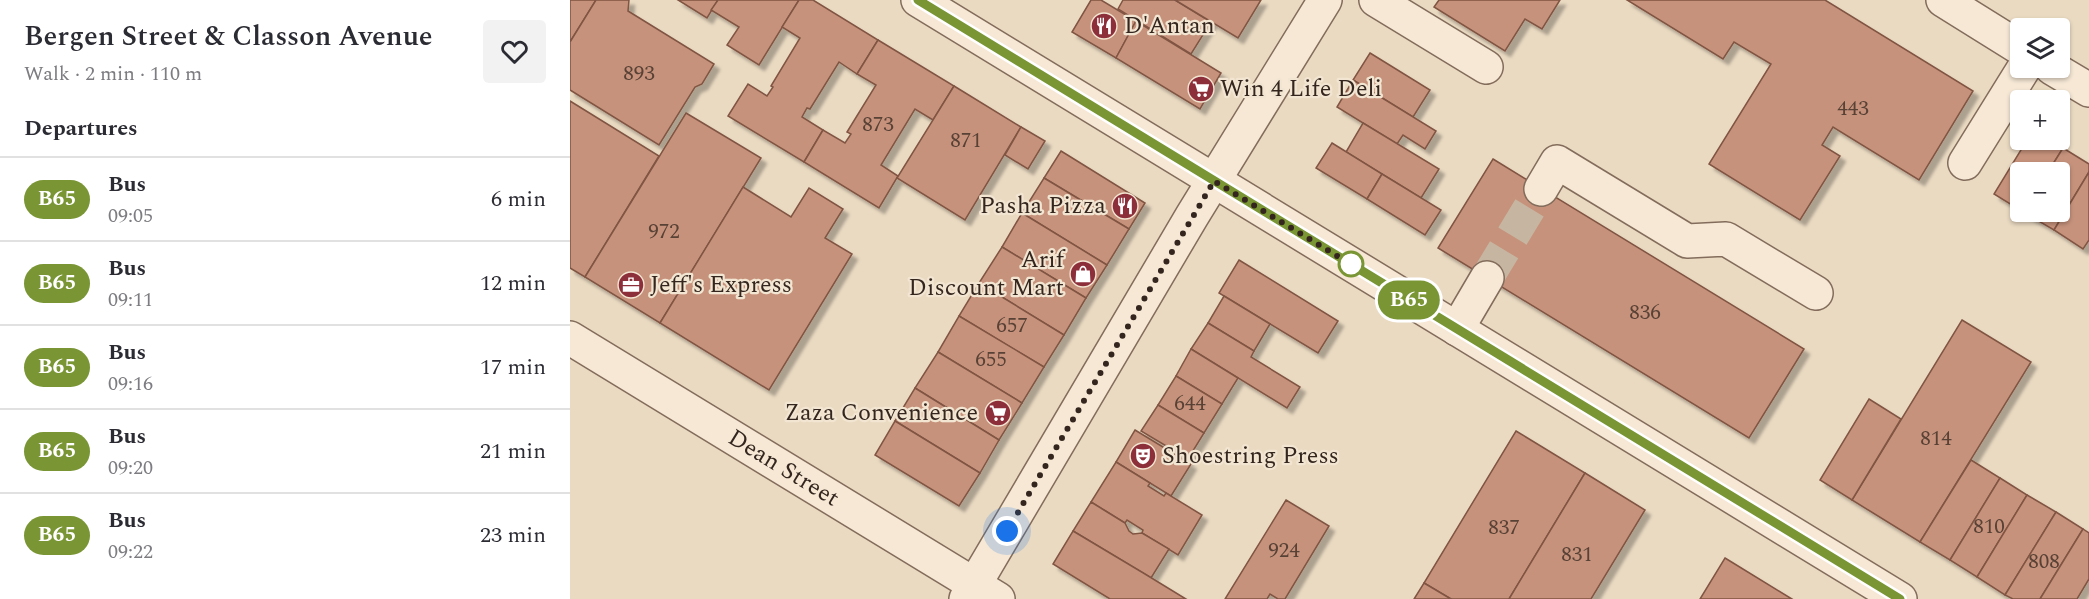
<!DOCTYPE html>
<meta charset="utf-8">
<style>
body{margin:0;font-family:Spectral,serif;background:#f2f2f3;color:#2b2b33;height:100vh;display:flex;flex-direction:column;font-size:22px;white-space:nowrap}
*{box-sizing:border-box;margin:0}
p{font-size:20px;color:#7c7c81}
.icon{flex:none;width:33px;height:33px;fill:none;stroke:currentColor;stroke-width:2;stroke-linecap:round;stroke-linejoin:round}
.map{position:relative;flex:1;overflow:hidden}
.sheet{display:flex;flex-direction:column;background:#fff;width:570px}
.sheet>*{flex:none}
.badge{padding:0 12px;border-radius:20px;font-size:21px;line-height:39px}
.tools{position:absolute;left:1440px;top:18px;display:grid;gap:12px}
.tools a{display:grid;place-items:center;width:60px;height:60px;border-radius:6px;background:#fff;box-shadow:0 2px 4px #0004;font-size:30px}
.you{position:absolute;width:30px;height:30px;margin:-15px;border:4px solid #fff;border-radius:50%;background:#1a73e8;box-shadow:0 0 0 9px #1a73e833}
.map>.badge{position:absolute;translate:-50% -50%;box-shadow:0 0 0 3px #fff}
h2{padding:0 24px;font-size:22px;line-height:54px}
.round{display:grid;place-items:center;flex:none;width:63px;height:63px;border-radius:6px;background:#f2f2f3}
.summary{display:flex;align-items:center;justify-content:space-between;height:102px;padding:0 24px}
h1{font-size:28px;font-weight:600;line-height:45px}
ul{padding:0;list-style:none}
li{display:flex;align-items:center;gap:18px;height:84px;padding:0 24px;border-top:2px solid #e1e1e2}
li div{flex:1}
li b{display:block;font-size:22px}
li em{font-style:normal}
li .badge{min-width:66px;font-weight:700;text-align:center}
main{display:flex;flex:1;min-height:0}
.map>svg:first-child{display:block}
</style>
<main>
<section class="sheet">
<div class="summary"><div><h1>Bergen Street &amp; Classon Avenue</h1><p>Walk · 2 min · 110 m</p></div><a class="round"><svg class="icon" aria-label="heart" viewBox="0 0 24 24"><path d="M12 20l-8-8c-3-5 5-10 8-4 3-6 11-1 8 4z"/></svg></a></div>
<h2>Departures</h2>
<ul>
<li><span class="badge" style="background:#799534;color:#fff">B65</span><div><b>Bus</b><p>09:05</p></div><em>6 min</em></li>
<li><span class="badge" style="background:#799534;color:#fff">B65</span><div><b>Bus</b><p>09:11</p></div><em>12 min</em></li>
<li><span class="badge" style="background:#799534;color:#fff">B65</span><div><b>Bus</b><p>09:16</p></div><em>17 min</em></li>
<li><span class="badge" style="background:#799534;color:#fff">B65</span><div><b>Bus</b><p>09:20</p></div><em>21 min</em></li>
<li><span class="badge" style="background:#799534;color:#fff">B65</span><div><b>Bus</b><p>09:22</p></div><em>23 min</em></li>
</ul>
</section>
<div class="map">
<svg width="1519" height="599" viewBox="0 0 1519 599">
<defs>
<filter id="shadow"><feDropShadow dx="5.5" dy="5.5" stdDeviation="1.5" flood-color="#0004"/></filter>
</defs>
<rect width="100%" height="100%" fill="#eadac2"/>
<g fill="#c6927b" stroke="#805443" stroke-width="1.5" filter="url(#shadow)">
<polygon points="0,0 26,0 0,42"/>
<polygon points="26,0 59,0 58,11 144,64 132,84 125,87 89,145 0,90 0,42"/>
<polygon points="108,0 148,0 137,18"/>
<polygon points="148,0 229,0 189,65 157,45 169,27 141,10"/>
<polygon points="229,0 243,0 308,40 287,74 269,62 240,109 237,108 232,117 253,130 234,162 158,116 178,84 197,96 203,87 201,86 230,38 212,27"/>
<polygon points="521,0 531,0 566,21 546,58 502,32"/>
<polygon points="553,0 605,0 641,22 621,54 548,9"/>
<polygon points="605,0 691,0 668,38"/>
<polygon points="869,0 990,0 972,29 955,19 935,51 864,7"/>
<polygon points="1057,0 1255,0 1403,91 1349,180 1263,127 1252,145 1270,156 1230,220 1139,164 1201,64 1164,42 1153,59"/>
<polygon points="566,21 651,73 630,109 546,58"/>
<polygon points="308,40 384,86 363,120 345,109 311,165 328,176 309,208 234,162 253,130 275,143 281,134 277,132 306,85 287,74"/>
<polygon points="800,53 860,90 843,117 783,80"/>
<polygon points="783,80 866,131 855,149 833,135 827,144 767,107"/>
<polygon points="384,86 451,127 395,220 327,178"/>
<polygon points="0,101 89,156 15,277 0,268"/>
<polygon points="116,113 191,158 90,323 15,277"/>
<polygon points="793,123 869,169 851,198 776,152"/>
<polygon points="451,127 475,141 458,169 435,155"/>
<polygon points="1457,140 1479,140 1493,148 1478,172 1450,172 1450,210 1424,194"/>
<polygon points="762,143 812,174 797,199 746,168"/>
<polygon points="1493,148 1519,164 1519,172 1484,230 1453,212 1490,212 1490,172 1478,172"/>
<polygon points="491,151 575,203 559,229 474,178"/>
<polygon points="923,159 1234,349 1179,438 868,248"/>
<polygon points="1519,172 1519,240 1513,249 1484,230"/>
<polygon points="812,174 871,210 855,235 797,199"/>
<polygon points="474,178 559,229 537,265 452,213"/>
<polygon points="173,187 221,217 239,188 273,209 255,238 282,254 199,390 90,323"/>
<polygon points="452,213 537,265 516,298 432,247"/>
<polygon points="432,247 516,298 494,335 409,283"/>
<polygon points="669,260 768,321 748,353 649,293"/>
<polygon points="409,283 494,335 474,367 389,316"/>
<polygon points="654,296 700,324 684,351 638,323"/>
<polygon points="389,316 474,367 452,403 368,352"/>
<polygon points="1392,320 1461,362 1350,542 1282,500"/>
<polygon points="638,323 684,351 681,357 730,387 717,408 621,349"/>
<polygon points="621,349 668,378 652,404 606,376"/>
<polygon points="368,352 452,403 429,440 345,388"/>
<polygon points="606,376 652,404 634,433 588,405"/>
<polygon points="345,388 429,440 410,473 325,421"/>
<polygon points="1299,399 1331,419 1282,500 1250,480"/>
<polygon points="588,405 634,433 618,459 571,431"/>
<polygon points="325,421 410,473 389,506 305,455"/>
<polygon points="565,430 621,464 601,496 546,462"/>
<polygon points="946,431 1015,473 939,599 881,599 854,583"/>
<polygon points="1401,460 1430,478 1380,560 1350,542"/>
<polygon points="546,462 580,483 578,486 594,496 596,493 632,515 608,555 572,533 573,530 557,520 555,523 521,502"/>
<polygon points="1015,473 1075,510 1021,599 939,599"/>
<polygon points="1430,478 1457,495 1407,577 1380,560"/>
<polygon points="1457,495 1486,512 1435,595 1407,577"/>
<polygon points="716,500 759,526 715,599 708,599 700,594 697,599 655,599"/>
<polygon points="521,502 555,523 559,531 563,534 572,533 599,549 581,578 503,531"/>
<polygon points="1486,512 1513,529 1470,599 1443,599 1435,595"/>
<polygon points="1513,529 1519,533 1519,579 1507,599 1470,599"/>
<polygon points="503,531 575,574 616,599 540,599 483,564"/>
<polygon points="1155,558 1222,599 1130,599"/>
<polygon points="854,583 881,599 844,599"/>
</g>
<g fill="none" stroke-linecap="round" stroke-linejoin="round">
<polyline stroke="#c6b6a1" stroke-width="33" stroke-dasharray="33 16" stroke-linecap="butt" points="917,278 971,189"/>
<defs>
<g id="minor">
<polyline points="348,0 1330,599"/>
<polyline points="806,0 916,67"/>
<polyline points="1373,0 1450,48"/>
<polyline points="1482,68 1519,90"/>
<polyline points="1395,163 1454,68"/>
<polyline points="971,189 987,162 1117,241 1156,239 1246,293"/>
<polyline points="887,329 917,278"/>
<path id="s1" d="M0,338L428,599"/>
<polyline points="396,599 622,216 755,0"/>
</g>
</defs>
<use href="#minor" stroke="#836c5b" stroke-width="36"/>
<use href="#minor" stroke="#f6e8d5" stroke-width="33"/>
</g>
<g fill="none" stroke-linecap="round" stroke-linejoin="round">
<defs>
<polyline id="line" points="348,0 1330,599"/>
</defs>
<use href="#line" stroke="#fff" stroke-width="14"/>
<use href="#line" stroke="#799534" stroke-width="9"/>
<polyline stroke="#34261e" stroke-width="6" stroke-dasharray="0 10.8" points="437,531 644,181 787,268 781,264"/>
</g>
<defs>
<symbol id="restaurant-disc" viewBox="-11 -11 22 22"><circle r="9.5" fill="#8d2f3a" stroke="#f2e5d1"/><path d="M-5-6h1v4h1v-4h1v4h1v-4h1v5L-1.5 .5V6h-2V.5L-5-1ZM5-6V6H3V1.5H1.5Q1.5-4 5-6Z" fill="#fff"/></symbol>
<symbol id="supermarket-disc" viewBox="-11 -11 22 22"><circle r="9.5" fill="#8d2f3a" stroke="#f2e5d1"/><path d="M-6-5.5h2.5l.6 2H6L4.5 2H-2.5L-4.4-4H-6ZM-1.5 3.2a1.3 1.3 0 1 0 .1 0ZM3 3.2a1.3 1.3 0 1 0 .1 0Z" fill="#fff"/></symbol>
<symbol id="shop-disc" viewBox="-11 -11 22 22"><circle r="9.5" fill="#8d2f3a" stroke="#f2e5d1"/><path d="M-5-2.5h2.3a2.7 3.5 0 0 1 5.4 0H5L5.5 6h-11ZM-1.5-2.5h3a1.5 2.3 0 0 0-3 0Z" fill="#fff"/></symbol>
<symbol id="office-disc" viewBox="-11 -11 22 22"><circle r="9.5" fill="#8d2f3a" stroke="#f2e5d1"/><path d="M-6-3h4V-5.5h4V-3h4V5H-6ZM-1-4.5V-3h2v-1.5ZM-6 0V1H6V0Z" fill="#fff"/></symbol>
<symbol id="theatre-disc" viewBox="-11 -11 22 22"><circle r="9.5" fill="#8d2f3a" stroke="#f2e5d1"/><path d="M-5-5.5Q0-4 5-5.5V0Q5 5 0 6Q-5 5-5 0ZM-3.3-2.5H-1v1.5H-3.3ZM1-2.5H3.3v1.5H1ZM-2.8 1Q0 5.5 2.8 1Z" fill="#fff"/></symbol>
</defs>
<g fill-rule="evenodd">
<use href="#restaurant-disc" x="519" y="11" width="30" height="30"/>
<use href="#supermarket-disc" x="616" y="74" width="30" height="30"/>
<use href="#restaurant-disc" x="540" y="191" width="30" height="30"/>
<use href="#shop-disc" x="498" y="259" width="30" height="30"/>
<use href="#office-disc" x="46" y="270" width="30" height="30"/>
<use href="#supermarket-disc" x="413" y="398" width="30" height="30"/>
<use href="#theatre-disc" x="558" y="441" width="30" height="30"/>
</g>
<circle fill="#fff" stroke="#799534" stroke-width="3" cx="781" cy="264" r="12"/>
<g text-anchor="middle" dominant-baseline="central" stroke-width="4.5" stroke-linejoin="round" paint-order="stroke">
<g font-size="21" fill="#584135">
<text x="69" y="74">893</text>
<text x="1283" y="109">443</text>
<text x="308" y="125">873</text>
<text x="396" y="141">871</text>
<text x="94" y="232">972</text>
<text x="1075" y="313">836</text>
<text x="442" y="326">657</text>
<text x="421" y="360">655</text>
<text x="620" y="404">644</text>
<text x="1366" y="439">814</text>
<text x="1419" y="527">810</text>
<text x="934" y="528">837</text>
<text x="714" y="551">924</text>
<text x="1007" y="555">831</text>
<text x="1474" y="562">808</text>
</g>
<g font-size="24" fill="#34261e" stroke="#f2e5d1" text-anchor="start">
<text x="554" y="26">D'Antan</text>
<text x="650" y="89">Win 4 Life Deli</text>
<text x="536" y="206" text-anchor="end">Pasha Pizza</text>
<text x="494" y="260" text-anchor="end">Arif<tspan x="494" dy="28">Discount Mart</tspan></text>
<text x="80" y="285">Jeff's Express</text>
<text x="408" y="413" text-anchor="end">Zaza Convenience</text>
<text x="592" y="456">Shoestring Press</text>
</g>
<g font-size="24" fill="#34261e" stroke="#f2e5d1">
<text stroke="none"><textPath href="#s1" startOffset="250">Dean Street</textPath></text>
</g>
</g>
</svg>
<div class="tools">
<a><svg class="icon" aria-label="layers" viewBox="0 0 24 24"><path d="M12 4l9 5-9 5-9-5zM3 14l9 5 9-5"/></svg></a>
<a>+</a>
<a>−</a>
</div>
<div class="you" style="left:437px;top:531px"></div>
<b class="badge" style="left:839px;top:300px;background:#799534;color:#fff">B65</b>
</div>
</main>
